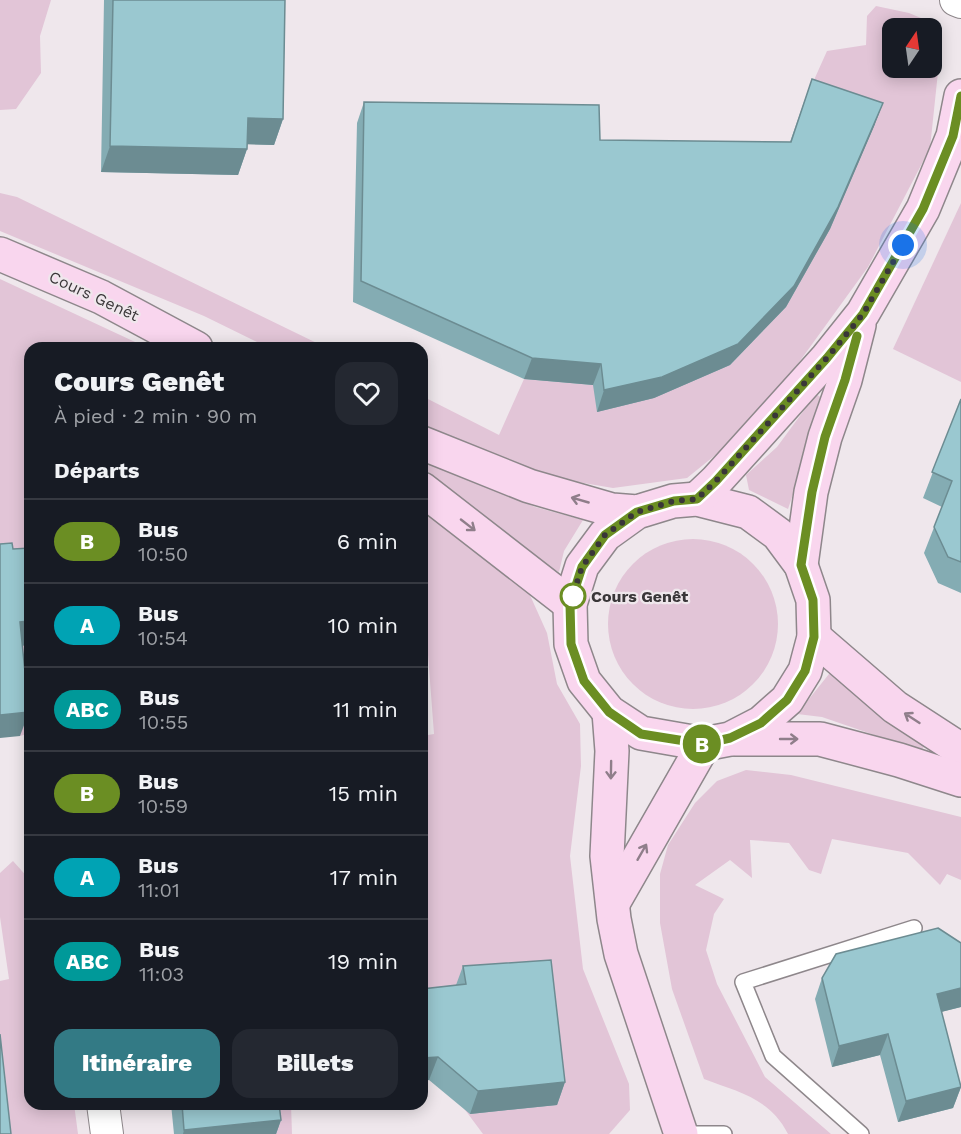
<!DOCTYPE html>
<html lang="fr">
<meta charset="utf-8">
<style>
body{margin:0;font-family:"Work Sans",sans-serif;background:#242831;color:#f1f3f6;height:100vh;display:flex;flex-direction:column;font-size:22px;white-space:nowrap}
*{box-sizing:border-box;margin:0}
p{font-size:20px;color:#9ea1a6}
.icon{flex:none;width:33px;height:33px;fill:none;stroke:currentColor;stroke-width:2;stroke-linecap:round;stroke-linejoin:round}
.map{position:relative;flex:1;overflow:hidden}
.side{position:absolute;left:24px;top:342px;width:404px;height:768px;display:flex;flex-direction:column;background:#171b24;border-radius:18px;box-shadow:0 3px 15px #0003}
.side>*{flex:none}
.badge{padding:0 12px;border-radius:20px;font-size:21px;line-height:39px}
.needle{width:39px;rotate:13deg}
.tools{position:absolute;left:882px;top:18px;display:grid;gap:12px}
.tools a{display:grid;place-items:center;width:60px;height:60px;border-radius:12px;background:#171b24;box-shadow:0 3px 15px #0003;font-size:30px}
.you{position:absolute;width:30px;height:30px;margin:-15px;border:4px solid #fff;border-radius:50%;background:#1a73e8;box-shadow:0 0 0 9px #1a73e833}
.map>.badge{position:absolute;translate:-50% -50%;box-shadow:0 0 0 3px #fff}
h2{padding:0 30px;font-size:22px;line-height:54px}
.round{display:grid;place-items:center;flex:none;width:63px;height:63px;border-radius:18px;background:#242831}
.headline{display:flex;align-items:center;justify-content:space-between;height:102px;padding:0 30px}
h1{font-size:28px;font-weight:800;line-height:45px}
.action{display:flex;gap:12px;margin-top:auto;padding:12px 30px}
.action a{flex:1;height:69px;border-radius:18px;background:#337a85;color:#fff;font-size:24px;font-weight:800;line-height:69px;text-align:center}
.action a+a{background:#242831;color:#f1f3f6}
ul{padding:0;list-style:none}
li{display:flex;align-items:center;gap:18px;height:84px;padding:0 30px;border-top:2px solid #363941}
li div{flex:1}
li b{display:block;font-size:22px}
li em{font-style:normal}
li .badge{min-width:66px;font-weight:700;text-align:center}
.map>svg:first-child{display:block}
</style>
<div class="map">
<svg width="961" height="1134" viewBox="0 0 961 1134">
<rect width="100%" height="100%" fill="#efe7ec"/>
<g fill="#e2c5d7">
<polygon points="0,0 51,0 40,36 41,73 16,109 0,110"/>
<polygon points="876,6 909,13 928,21 931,28 892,28 892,68 932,68 932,30 940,53 930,148 868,267 755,423 687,478 613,488 536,475 422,425 422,396 499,435 524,379 593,385 730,365 786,307 830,228 805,100 827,51 866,45 867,16"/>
<polygon points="0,193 17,197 327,348 269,348 204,316 0,231"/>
<polygon points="961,203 961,382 893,349"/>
<polygon points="0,279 148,348 30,348 30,733 20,736 6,557 0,557"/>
<polygon points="816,394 825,400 788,509 749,490 746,475 777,447"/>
<polygon points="423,457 535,507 583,520 564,551 559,572 547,567 422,471"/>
<polygon points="422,498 525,584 547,633 557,684 580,724 581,766 570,856 583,969 629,1084 630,1110 609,1134 483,1134 422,1052 422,736 434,734 425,615 422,615"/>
<circle cx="693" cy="624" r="85"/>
<polygon points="833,669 928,741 921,751 822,717 797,714"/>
<path d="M746,770L791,775L961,817V880L947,874L940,885L908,853L832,839L821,874L809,870L789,843L750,840L752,878L730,860L695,885L724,899L714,914L706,950L717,984L765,1077L831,1134H788C770,1098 738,1092 704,1079L672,989L660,923V874L668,845L695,803L717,781Z"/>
<polygon points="13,861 30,880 30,1104 74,1104 78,1134 0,1134 0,981 9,979 0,917 0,873"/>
<polygon points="269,1104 291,1104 292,1134 272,1134"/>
</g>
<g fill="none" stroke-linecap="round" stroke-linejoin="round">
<defs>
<g id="lane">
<polyline points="677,1134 724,1134"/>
<polyline points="861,1134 773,1056 743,982 914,928"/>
</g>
<g id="street">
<polyline points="956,0 961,2"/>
<polyline points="103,1104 107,1134"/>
</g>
<g id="secondary">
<polyline points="0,254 101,297 196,348"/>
<polyline points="422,443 529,486 612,510 637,512 673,501 697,499 748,512 778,534 801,565 813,600 814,637 805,671 787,700 761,723 730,739 704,744 641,733 609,712 584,681 571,644 570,604 582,566 605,535 637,512"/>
<polyline points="422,489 570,604"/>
<polyline points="697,499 716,481 827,358 863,313 923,209 953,136 961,96"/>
<polyline points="801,565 811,492 825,437 845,380 859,325"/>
<polyline points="814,637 895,707 961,750"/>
<polyline points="609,712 612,751 607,856 614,919 621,954 681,1134"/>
<polyline points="735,739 820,739 899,760 961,780"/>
<polyline points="613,903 704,744"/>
</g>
</defs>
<use href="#lane" stroke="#8e878b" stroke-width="18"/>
<use href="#street" stroke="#8e878b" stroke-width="34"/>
<use href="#secondary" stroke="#8e878b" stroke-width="36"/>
<use href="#lane" stroke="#fff" stroke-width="15"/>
<use href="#street" stroke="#fff" stroke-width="32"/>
<use href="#secondary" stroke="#f9d6ee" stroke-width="33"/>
</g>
<g fill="#84acb3">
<polygon points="104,0 285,0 283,119 274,145 247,144 247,149 238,175 101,172"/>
<polygon points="812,79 875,124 830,229 786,307 730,365 654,398 597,412 593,385 524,379 353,302 357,123 364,102 600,140 790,142"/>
<polygon points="961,399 961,593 938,583 924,553 942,507 923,498"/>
<polygon points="961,943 961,1007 941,1012 961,1087 953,1108 898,1122 880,1055 832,1067 815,999 822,978"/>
<polygon points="463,966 565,1082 557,1105 470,1114 429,1080 422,1081 422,989 456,985"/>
<polygon points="171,1104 279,1104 281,1120 276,1134 174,1134"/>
</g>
<g fill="#6c8c92">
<polygon points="883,103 875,124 830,229 786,307 730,365 654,398 597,412 604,390"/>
<polygon points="248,118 283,119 274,145 238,144"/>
<polygon points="110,146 247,149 238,175 101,172"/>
<polygon points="532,358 601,364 593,385 524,379"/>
<polygon points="30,621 30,645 11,647 20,622"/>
<polygon points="29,712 20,736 0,738 0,715"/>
<polygon points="961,988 961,1007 929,1015 937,994"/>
<polygon points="888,1034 880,1055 832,1067 839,1046"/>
<polygon points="438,1057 429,1080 422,1081 422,1058"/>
<polygon points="565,1082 557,1105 470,1114 478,1091"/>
<polygon points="961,1087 953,1108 898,1122 906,1101"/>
<polygon points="281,1120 276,1134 183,1134 184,1130"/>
</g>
<g fill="#9ac8d0" stroke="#6c8c92" stroke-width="1.5">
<polygon points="113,0 285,0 283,119 248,118 247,149 110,146"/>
<polygon points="812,79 883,103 838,207 794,286 738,344 662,377 604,390 601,364 532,358 361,281 364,102 599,105 600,140 791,142"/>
<polygon points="961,399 961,562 948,557 934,527 952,481 932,472"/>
<polygon points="12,543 13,549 30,548 30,621 20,622 29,712 0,715 0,544"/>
<polygon points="938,928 961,943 961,988 937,994 961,1087 906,1101 888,1034 839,1046 822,978 836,954"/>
<polygon points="551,960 565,1082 478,1091 438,1057 422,1058 422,989 466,984 463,966"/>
<polygon points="0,1034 11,1134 0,1134"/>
<polygon points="182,1104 279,1104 281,1120 184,1130"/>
</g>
<defs><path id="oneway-shaft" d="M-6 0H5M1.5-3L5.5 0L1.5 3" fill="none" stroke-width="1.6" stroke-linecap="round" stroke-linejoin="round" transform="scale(1.5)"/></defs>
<g stroke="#8f7e8a">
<use href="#oneway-shaft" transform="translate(580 500) rotate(-164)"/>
<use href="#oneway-shaft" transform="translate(468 525) rotate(38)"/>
<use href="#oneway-shaft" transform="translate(912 718) rotate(-147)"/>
<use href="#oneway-shaft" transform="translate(789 739)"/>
<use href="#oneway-shaft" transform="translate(611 770) rotate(91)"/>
<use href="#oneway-shaft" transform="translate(642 852) rotate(-60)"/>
</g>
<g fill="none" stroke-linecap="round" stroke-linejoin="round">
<defs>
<polyline id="line" points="857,336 845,380 825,437 812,492 801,565 813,600 814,637 805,671 787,700 761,723 730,738 704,744 641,734 609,712 584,681 571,644 570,604 582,567 605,535 637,512 674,501 697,499 716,481 827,358 863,314 923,209 953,136 961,96"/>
</defs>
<use href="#line" stroke="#fff" stroke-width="14"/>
<use href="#line" stroke="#6b8e23" stroke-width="9"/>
<polyline stroke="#393638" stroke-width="6" stroke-dasharray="0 10.8" points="573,596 570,604 582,567 605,535 637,512 674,501 697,499 716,481 827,358 863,314 903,245"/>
</g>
<circle fill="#fff" stroke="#6b8e23" stroke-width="3" cx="573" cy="596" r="12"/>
<g text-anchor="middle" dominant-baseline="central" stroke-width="4.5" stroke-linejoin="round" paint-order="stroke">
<g font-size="16" fill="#393638" stroke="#efe7ec">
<text transform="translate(94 296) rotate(25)">Cours Genêt</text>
</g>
<g font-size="16" font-weight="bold" fill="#393638" stroke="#efe7ec" text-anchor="start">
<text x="591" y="596">Cours Genêt</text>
</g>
</g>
</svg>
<div class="tools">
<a><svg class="needle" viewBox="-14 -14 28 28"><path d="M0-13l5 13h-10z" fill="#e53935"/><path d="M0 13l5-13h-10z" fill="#9ea1a6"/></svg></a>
</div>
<div class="you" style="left:903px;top:245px"></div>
<b class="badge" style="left:702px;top:744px;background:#6b8e23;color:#fff">B</b>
<section class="side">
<div class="headline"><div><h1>Cours Genêt</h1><p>À pied · 2 min · 90 m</p></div><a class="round"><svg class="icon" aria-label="heart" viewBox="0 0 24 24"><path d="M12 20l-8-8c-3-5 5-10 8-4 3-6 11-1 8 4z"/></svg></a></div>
<h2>Départs</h2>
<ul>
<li><span class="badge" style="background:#6b8e23;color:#fff">B</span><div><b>Bus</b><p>10:50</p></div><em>6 min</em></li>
<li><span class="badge" style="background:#00a3b4;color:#fff">A</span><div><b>Bus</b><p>10:54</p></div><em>10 min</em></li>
<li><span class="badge" style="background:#099;color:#fff">ABC</span><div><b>Bus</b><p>10:55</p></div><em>11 min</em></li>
<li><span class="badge" style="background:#6b8e23;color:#fff">B</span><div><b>Bus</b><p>10:59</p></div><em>15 min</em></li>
<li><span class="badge" style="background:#00a3b4;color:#fff">A</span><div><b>Bus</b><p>11:01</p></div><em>17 min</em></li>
<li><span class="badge" style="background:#099;color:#fff">ABC</span><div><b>Bus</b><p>11:03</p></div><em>19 min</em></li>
</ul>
<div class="action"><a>Itinéraire</a><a>Billets</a></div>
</section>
</div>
